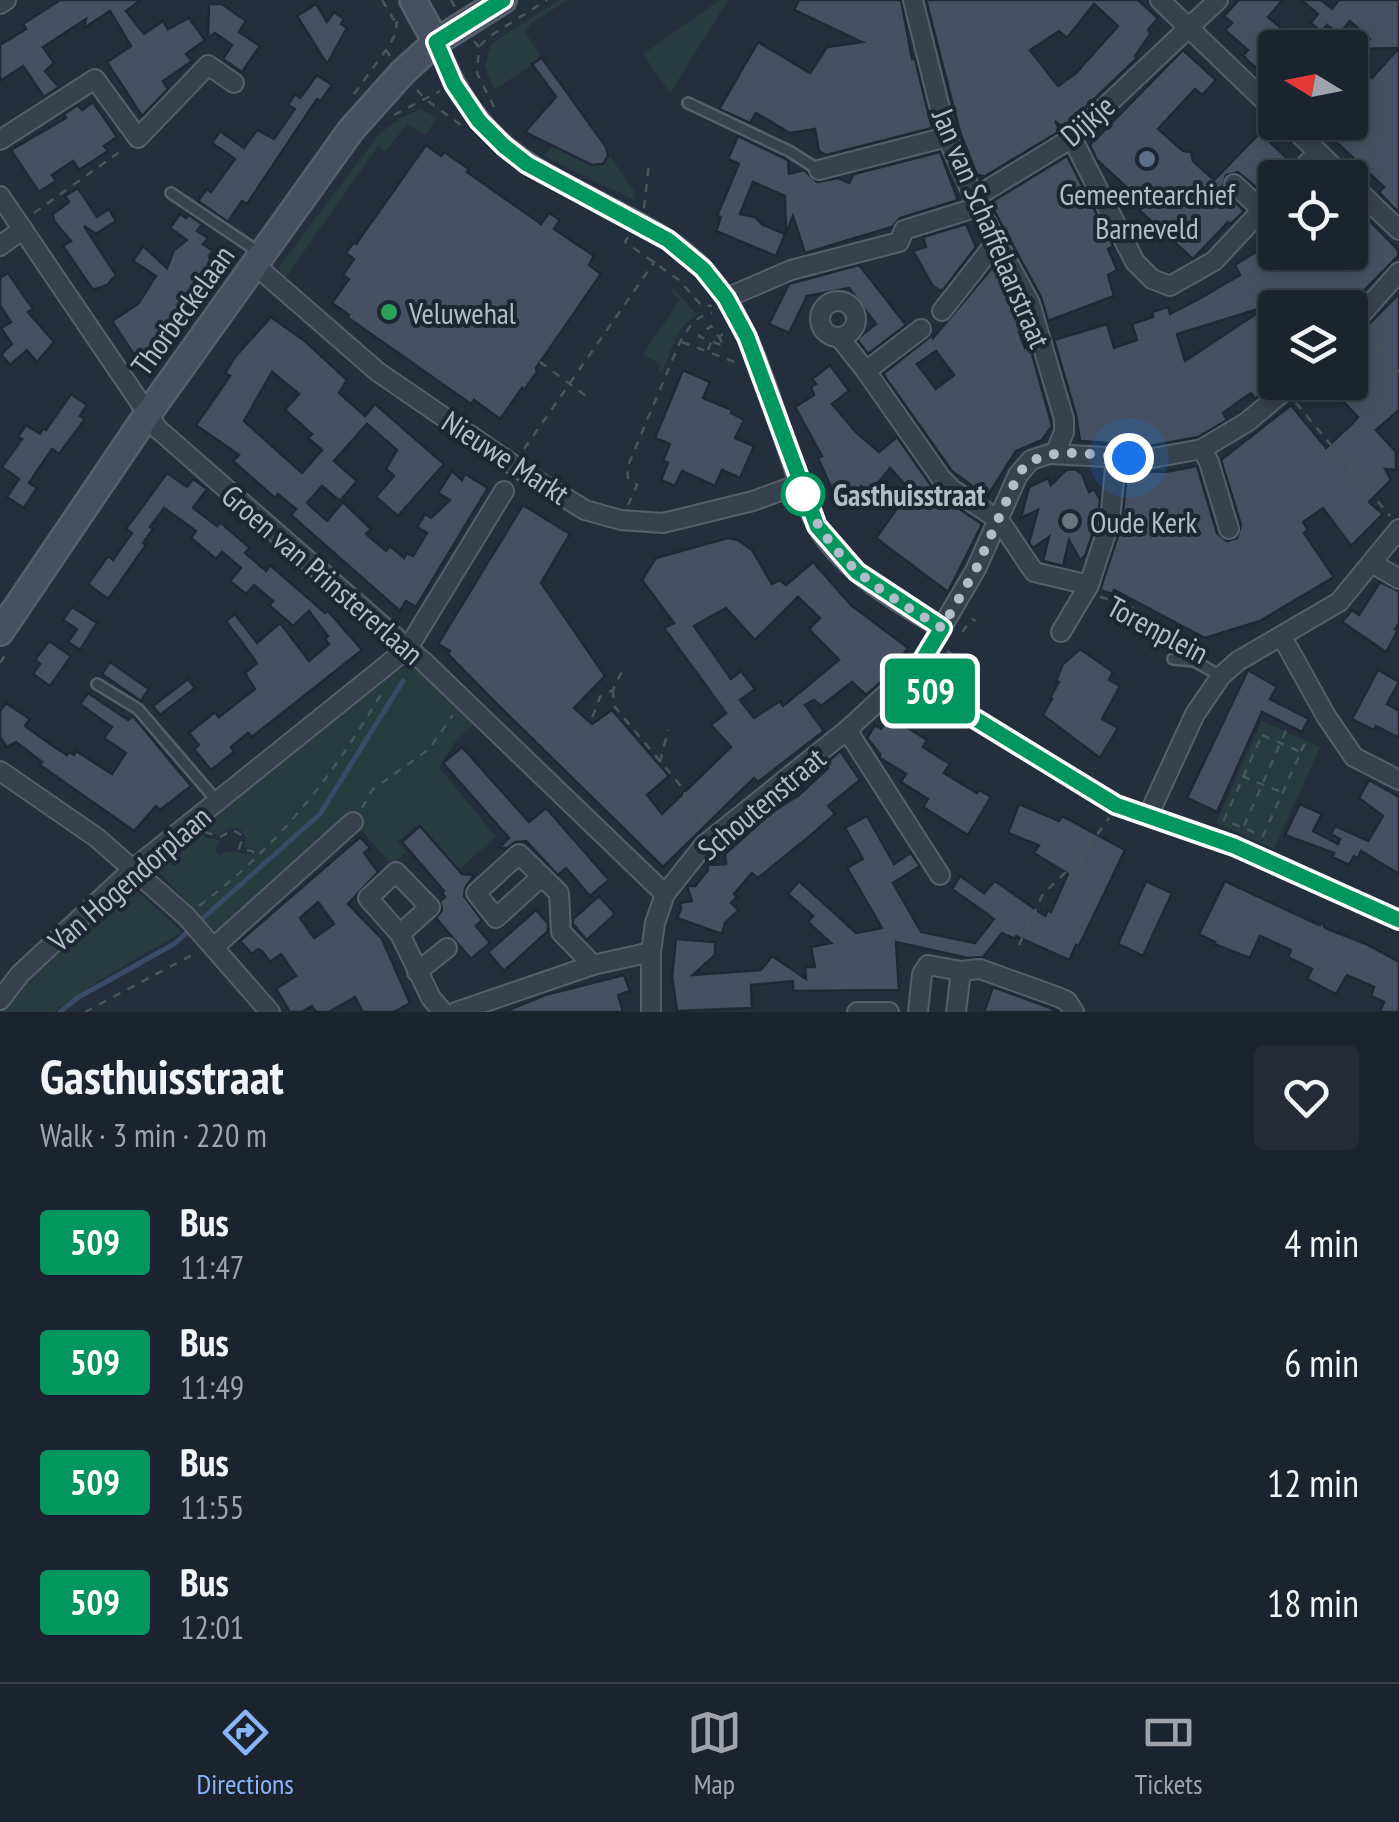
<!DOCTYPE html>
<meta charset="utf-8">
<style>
body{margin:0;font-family:"PT Sans Narrow",sans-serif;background:#242b36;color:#f1f3f6;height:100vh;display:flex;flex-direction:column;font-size:38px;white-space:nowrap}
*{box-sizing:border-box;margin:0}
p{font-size:32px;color:#a0a4aa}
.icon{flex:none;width:55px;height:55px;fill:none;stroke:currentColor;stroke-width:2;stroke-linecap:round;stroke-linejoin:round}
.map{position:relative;height:1012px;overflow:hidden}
.panel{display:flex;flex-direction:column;background:#1b232e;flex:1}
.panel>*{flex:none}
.badge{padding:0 20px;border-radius:8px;font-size:35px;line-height:65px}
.needle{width:65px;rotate:280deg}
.fabs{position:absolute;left:1258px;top:30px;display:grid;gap:20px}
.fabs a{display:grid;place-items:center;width:110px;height:110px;border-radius:10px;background:#1b232e;box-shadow:0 5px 15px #0003,0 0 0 2px #39404a;font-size:50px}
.you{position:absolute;width:50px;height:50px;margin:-25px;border:8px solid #fff;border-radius:50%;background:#1a73e8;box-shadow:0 0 0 15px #1a73e833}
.map>.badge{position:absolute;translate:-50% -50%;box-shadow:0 0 0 5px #fff}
.round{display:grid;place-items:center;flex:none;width:105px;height:105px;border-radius:10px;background:#242b36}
.headline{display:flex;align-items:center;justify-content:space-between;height:170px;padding:0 40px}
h1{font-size:48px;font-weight:700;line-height:75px}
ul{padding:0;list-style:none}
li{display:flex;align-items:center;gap:30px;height:120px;padding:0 40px}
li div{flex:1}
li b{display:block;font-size:38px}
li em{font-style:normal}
li .badge{min-width:110px;font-weight:700;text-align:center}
.menu{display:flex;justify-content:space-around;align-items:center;height:140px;border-top:2px solid #39404a;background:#1b232e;font-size:28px;color:#a0a4aa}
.menu a{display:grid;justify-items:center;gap:5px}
.menu .on{color:#8ab4f8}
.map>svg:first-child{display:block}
</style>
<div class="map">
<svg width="1399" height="1012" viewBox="0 0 1399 1012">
<rect width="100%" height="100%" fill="#242f3e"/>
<g fill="#263c3f">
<polygon points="559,0 568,0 533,22 525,32 542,58 494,90 485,66 491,44"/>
<polygon points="720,0 728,0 670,93 643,54"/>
<polygon points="420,109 437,118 425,135 407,124 386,151 378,146 286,277 279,272 280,266 380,133 401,118"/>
<polygon points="553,145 608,153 636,194 634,200 544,156"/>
<path d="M673,288L697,315C677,325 671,353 662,372L658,370L661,365L643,354L680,300L671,292Z"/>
<polygon points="405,667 417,668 474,723 455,742 439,767 496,837 456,872 416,826 398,841 406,852 392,865 349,816 216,932 158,871 160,860 199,829 206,838 220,840 215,850 219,856 224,852 258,854 253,849 244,847 246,837 240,829 228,828 220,834 209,833 200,822 379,679"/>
<polygon points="1262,721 1320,747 1274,849 1216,823"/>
<polygon points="136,890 182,932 103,978 53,1012 0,1012 54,950 115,894 119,897"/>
</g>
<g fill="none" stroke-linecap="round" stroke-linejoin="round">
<polyline stroke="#394c67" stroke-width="5" points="60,1012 77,998 174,944 320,814 403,681"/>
</g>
<g fill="#455162" stroke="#1f2835" stroke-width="2.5" fill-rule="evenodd">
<polygon points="60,0 141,0 126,11 144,34 163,21 168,29 189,18 205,40 186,54 192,61 163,81 168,89 142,116 107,62 131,46 110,11 84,28 86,19 43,47 54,63 45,71 59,87 44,97 23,66 0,81 0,45 26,29 23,24"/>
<polygon points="799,0 901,0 912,59 915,59 932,128 826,155 819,151 815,129 790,133 756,113 750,123 719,109 758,42 810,73 827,47 862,42 794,10"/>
<path d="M926,0H1138L1158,18L1148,30L1151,33L1135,56L1137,58L1064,128L1055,121L1060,131L982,178L983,176L977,175L960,132ZM1094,4L1118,26L1075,74L1058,86L1030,50L1059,31L1067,38Z"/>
<polygon points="1239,0 1283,0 1268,17 1295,40 1289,48 1275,48 1275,84 1248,61 1243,55 1248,50 1225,30 1232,23 1224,16"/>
<polygon points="1301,0 1321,0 1332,9 1339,0 1399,0 1399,48 1361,49 1370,39 1350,21 1339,34 1327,25 1321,32 1311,23 1318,14"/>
<polygon points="209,4 222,4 246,21 239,32 260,46 242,72 223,59 232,45 215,33 208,38"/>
<polygon points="316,4 327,22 334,12 344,19 341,24 347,28 327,64 297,16"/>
<polygon points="1399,48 1399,213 1379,192 1384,187 1315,122 1350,122 1350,58 1372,78"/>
<polygon points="1183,50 1216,80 1202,95 1195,89 1158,129 1183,151 1191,152 1193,161 1214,180 1260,133 1287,158 1258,189 1238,172 1226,175 1222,189 1244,211 1231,224 1228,222 1193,259 1139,210 1145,204 1097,160 1090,145"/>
<polygon points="542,58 606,147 608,156 603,164 592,165 525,132 556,97 532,64"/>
<polygon points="317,75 332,85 321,101 317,99 247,204 242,201 228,222 198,201 207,189 211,192 235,159 212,143 220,131 244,148 257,130 274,139 295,109 288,105 295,94 300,98"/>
<polygon points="93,102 117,137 104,146 108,151 79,170 73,161 52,175 56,181 39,192 11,150 66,118 64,114 78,105 82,110"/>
<polygon points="738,136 788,160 789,174 804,170 817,182 838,178 849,183 854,174 940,152 958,200 900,218 892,227 805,253 793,216 786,233 785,196 753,182 740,214 755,217 763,225 785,234 776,256 716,231 721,217 717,216 739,164 728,159"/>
<polygon points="426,145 441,156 444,152 450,156 469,169 467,172 541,224 549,213 560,220 554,229 594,256 589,265 601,274 536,368 537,372 524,390 522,388 500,419 474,400 471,404 347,317 349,315 332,303 349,279 343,275 354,259 346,253 354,242 356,244"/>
<polygon points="1067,156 1113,246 1108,249 1117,270 1108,275 1114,296 1048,321 1041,297 990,203"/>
<polygon points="78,188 97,217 109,209 116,221 96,234 84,226 116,275 107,285 93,290 63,246 71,241 54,221 53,214 69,202 65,196"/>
<path d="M1350,201L1397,249L1399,255L1347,308H1275V382L1255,399L1251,393L1238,402L1223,413L1227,420L1198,437L1149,446L1080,441L1076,415L1054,340L1107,324L1114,348L1137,340L1132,324L1153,317L1152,312L1168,307L1170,314L1199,299L1240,275L1235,265L1255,252L1258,255L1275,240V252H1350ZM1268,306L1185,361L1177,334Z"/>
<polygon points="180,214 186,218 189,215 202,224 197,231 208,238 203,244 213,251 209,256 212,266 201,273 185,297 191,301 158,349 139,362 112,321 138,304 156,276 133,261 143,246 167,268 174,250 187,240 170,228"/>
<polygon points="966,224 976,247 943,290 939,290 933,286 913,251 926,247 923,237"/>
<polygon points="859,265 906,325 868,354 857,339 876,324 849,288 807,296 789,333 769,324 789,284"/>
<path d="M992,268L1004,281L1018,308L1025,330L1019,332L1025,348L1030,347L1052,426L1042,440L1016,451L987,497L952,471L883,374L932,335L933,338ZM936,351L954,375L936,389L917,364Z"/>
<polygon points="8,273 33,309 28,312 54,342 37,362 27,350 10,365 1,354 12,344 1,328 11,322 0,305 0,278"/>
<polygon points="1399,294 1399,410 1376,430 1396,452 1396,470 1385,469 1391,480 1369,502 1383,514 1351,546 1323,508 1303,522 1308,530 1304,533 1334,577 1260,621 1205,638 1114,590 1112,594 1100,590 1122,524 1127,471 1165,472 1197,466 1217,533 1227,541 1237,538 1241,525 1221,460 1291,405 1326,448 1353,423 1358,417 1335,393 1350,382 1350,343"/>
<path d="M271,317L306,342L347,380L339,393L365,416L375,404L444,464L398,516L376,497L394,476L386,469L397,450L367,424L334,461L357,481L340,501L322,486L307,503L327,521L343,502L371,529L366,534L386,551L390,546L404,558L407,553L413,556L427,533L417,527L425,514L431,518L450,500L438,493L452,471L462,480L465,474L488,488L416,607L406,601L400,611L291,515L296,509L278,494L275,498L233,461L239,455L196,425L230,376L225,373L236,356ZM272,372L299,394L285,410L312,434L308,438L322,450L302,473L244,421Z"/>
<polygon points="830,365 849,391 832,404 856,432 879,452 897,437 932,487 946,500 982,524 948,592 876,538 910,490 890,468 870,493 861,486 845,508 838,503 818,458 822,456 795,407 814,395 811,387 816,384 812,379"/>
<polygon points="683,370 710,382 703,398 732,410 731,413 744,420 735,438 754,446 740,478 722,470 715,486 682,471 675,486 661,480 668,463 663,461 670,444 655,438"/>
<polygon points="71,394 87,405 80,416 85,419 59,454 52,449 29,483 37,488 24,508 7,497 19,479 2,467 22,439 18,437 26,425 40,434 43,428 46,430"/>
<polygon points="1075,469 1082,474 1089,492 1094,489 1100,499 1098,518 1085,556 1080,560 1069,540 1063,566 1043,561 1049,537 1033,548 1029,543 1038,510 1021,518 1029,487 1048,478 1051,485 1066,470"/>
<polygon points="167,473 187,487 193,479 207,489 193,508 217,526 220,522 250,548 245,553 266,571 270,565 325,613 328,611 362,650 252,737 248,733 231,747 234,752 211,770 194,749 199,745 189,733 215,712 219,717 255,689 245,673 257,663 226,621 235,614 257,643 280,623 309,661 329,644 325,639 328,636 309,611 293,626 269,605 273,601 254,585 246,594 230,581 241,568 222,552 216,559 191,538 196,531 164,508 150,527 153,529 143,543 146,545 108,599 88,584 108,556 113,560 132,533 126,529"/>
<path d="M523,505L570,534L541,583L605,676L574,708L592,724L612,710L669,776L647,795L662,814L731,747L711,725L726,713L664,628L674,623L642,580L656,558L728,538L738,540L752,550L772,584L780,580L786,585L813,562L851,605L908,648L890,674L866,695L852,682L821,706L814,700L805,705L824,731L758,782L754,778L663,867L492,699L448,654L450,651L438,644ZM798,597L820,618L809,629L839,660L783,706L780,701L754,718L740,700L755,689L741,671L731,679L694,626L726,608L755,640Z"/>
<polygon points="1380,582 1399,591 1399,623 1395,629 1398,630 1386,652 1342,622 1352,610 1359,615"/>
<polygon points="72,607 97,623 80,650 68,642 77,629 63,620"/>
<polygon points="49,641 71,656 50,686 33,674 40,664 35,660"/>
<polygon points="1080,649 1113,672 1109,680 1120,686 1102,719 1118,728 1100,758 1043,715 1052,699 1050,698 1059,682 1056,681 1063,664"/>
<polygon points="110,662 149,689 141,701 102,674"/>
<polygon points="1248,670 1277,687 1270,699 1309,719 1302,732 1262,712 1217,812 1187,798"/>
<polygon points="1378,670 1399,682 1387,704 1399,711 1399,738 1376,726 1374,730 1352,719"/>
<polygon points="188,679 195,688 160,715 153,706"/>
<polygon points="88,693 128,720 133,716 191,786 160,810 156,806 134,831 40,765 42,762 16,742 7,747 0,737 0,711 6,703 30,719 25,726 53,746 67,755 69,752 74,755 76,751 112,774 126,753 104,738 112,727 80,704"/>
<polygon points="891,713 902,720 900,723 927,740 923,747 950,764 944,773 977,793 979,790 991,797 968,835 923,807 928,799 901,782 906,774 880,758 880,754 867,738 875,725 881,729"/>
<polygon points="462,747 529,822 546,808 609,880 590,896 566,868 558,875 526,841 515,842 507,848 499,848 509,838 443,763"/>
<polygon points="840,751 860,780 828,806 835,814 811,835 758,878 752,873 734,894 737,897 731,903 739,910 725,923 722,934 677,918 681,909 680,903 692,901 687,886 695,886 708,870 708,865 726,864 725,854 771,813 799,795 828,768 825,764"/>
<polygon points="1369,780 1399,797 1399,874 1361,851 1358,858 1354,856 1349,865 1332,857 1334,853 1285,835 1300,804 1322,814 1313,831 1338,844 1340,839 1331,834 1335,826 1368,841 1383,816 1359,798"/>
<polygon points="1019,804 1059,821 1062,816 1125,850 1079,946 1076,945 1069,960 1016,936 1015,939 1002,933 983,957 968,958 896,942 899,990 793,991 793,981 751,985 752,1008 677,1011 672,977 676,939 715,942 715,955 693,975 761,970 772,956 806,979 805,967 815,967 811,947 831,943 808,922 813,916 788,894 799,881 856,933 882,928 847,868 863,859 845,828 867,816 894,864 911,853 920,866 893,883 921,932 975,943 994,919 952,889 960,876 984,893 995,881 1045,916 1048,910 1051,912 1068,874 1034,853 1039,845 1008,833"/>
<polygon points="420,826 462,874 474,875 465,888 464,896 482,920 476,926 490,943 471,959 436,918 442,910 440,901 445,897 442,893 444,891 402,842"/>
<path d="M360,837L370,848L364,853L378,872L348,904L382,939L410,1003L394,1012H363L355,997L329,1012H316L312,1006L302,1012H290L276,989L296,976L281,954L270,962L262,951L258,949L252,954L240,941ZM318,902L334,924L314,938L300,918Z"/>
<polygon points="1146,881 1172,893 1143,956 1118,944"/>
<polygon points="1225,881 1319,925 1323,923 1325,928 1366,944 1399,962 1399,1012 1380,1012 1384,1002 1371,996 1374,987 1347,975 1336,994 1307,979 1312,969 1288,957 1291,950 1260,936 1250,958 1214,944 1215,942 1199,934"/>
<polygon points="599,896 615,914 587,940 573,924 573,919"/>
<polygon points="536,910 548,924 548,931 504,971 488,952"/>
<polygon points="624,975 630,991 618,995 623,1012 504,1012 545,995"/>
<polygon points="993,987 1053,1009 1058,1012 984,1012"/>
</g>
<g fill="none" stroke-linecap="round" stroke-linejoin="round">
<defs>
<g id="lane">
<polyline points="688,103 789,151 819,170"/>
<polyline points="171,193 260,253"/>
<polyline points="1173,659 1194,661 1221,676"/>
<polyline points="97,684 138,709 217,801"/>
</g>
<g id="street">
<polyline points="913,0 947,137 978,207 1030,303 1064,419 1064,432 1055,454"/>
<polyline points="1160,0 1275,111"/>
<polyline points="0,4 6,0"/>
<path d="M436,42C480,147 523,162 619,212C650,228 683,246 706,272C753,326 770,400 793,465C802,492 810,519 827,541C857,580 900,603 941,628"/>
<polyline points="1287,122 1345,178"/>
<polyline points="1072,138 1135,262 1152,279 1170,286 1214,261 1275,196"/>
<polyline points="0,140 95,79 138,138 208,65 234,83"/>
<polyline points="819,170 947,137"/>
<polyline points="1293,178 1318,152"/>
<polyline points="1350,183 1399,230"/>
<polyline points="1234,184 1262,210"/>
<polyline points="0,196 158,429 424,662 665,894"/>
<polyline points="974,198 1072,138 1218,0"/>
<polyline points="0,246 23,229"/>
<polyline points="255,265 378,372 534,479 585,510 621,520 663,523 753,501 799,484"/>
<polyline points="726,298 791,270 899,242 904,230 978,207"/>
<circle cx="838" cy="319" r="18"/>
<polyline points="942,311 997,241"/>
<polyline points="1350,327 1399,272"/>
<polyline points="921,329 866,371 941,478 953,490 999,520 1034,572 1089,585"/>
<polyline points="839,337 866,371"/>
<polyline points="1202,449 1209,462 1229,529"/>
<polyline points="1372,563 1399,579"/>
<polyline points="1061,632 1089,585 1110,521 1116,457"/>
<polyline points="1282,637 1326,716 1354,757 1399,780"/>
<polyline points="907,677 1116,805 1235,846 1399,920"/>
<polyline points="847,730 940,875"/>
<polyline points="0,771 96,837 186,916 270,1012"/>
<polyline points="1148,816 1195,714 1221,676 1238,661 1339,602 1399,529"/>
<polygon points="396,872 430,907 400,934 368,898"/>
<polyline points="542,876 496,918 476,893 519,854 559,893 561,932 593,965"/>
<polyline points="400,934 431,998 443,1012"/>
<polyline points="214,947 353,822"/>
<polyline points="417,972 447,948"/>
<polyline points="0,1000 20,974 133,869 408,648 504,491"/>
<polyline points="456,1012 593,965 651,952"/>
<polyline points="651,1012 651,952 655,923 665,894 704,845 847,730 922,661 976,569 1018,475 1031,460 1049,454 1147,459 1202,449 1247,422 1295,382"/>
<polyline points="857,1012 889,1012"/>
<polyline points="918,1012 922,974 928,965 961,971 980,969 1058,997 1067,1001 1074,1012"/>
<polyline points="956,1012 961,971"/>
</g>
<g id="secondary">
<polyline points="413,0 436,42"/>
<polyline points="0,632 147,415 351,130 403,72 436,42 503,0"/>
</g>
</defs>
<use href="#lane" stroke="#565f6c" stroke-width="14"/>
<use href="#street" stroke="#565f6c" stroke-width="22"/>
<use href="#secondary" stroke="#565f6c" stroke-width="30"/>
<g stroke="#44595c" stroke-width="2.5" stroke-dasharray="8 8" stroke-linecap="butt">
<polyline points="382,0 396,23"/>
<polyline points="451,0 455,7"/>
<polyline points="474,41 479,47 477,73 494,107"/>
<polyline points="480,46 487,38 547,0"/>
<polyline points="390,56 386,50 397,32 396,23 400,21"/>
<polyline points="417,90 425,99 461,125"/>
<polyline points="354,94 386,50"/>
<polyline points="394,115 440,91"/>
<polyline points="644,208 649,163"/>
<polyline points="34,213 125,148"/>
<polyline points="628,237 625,242 679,280 701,305 712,306"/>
<polyline points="1365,335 1399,372"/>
<polyline points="682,342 740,364"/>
<polyline points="713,342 724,346 719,337"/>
<polyline points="708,350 711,342 699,336 711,326 719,337 727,331"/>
<polyline points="540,362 589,398"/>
<polyline points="1296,403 1390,516"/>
<polyline points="524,449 655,261"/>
<path d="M628,505L637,485L628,478L627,468L680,342C689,327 695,316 712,313"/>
<polyline points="1100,597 1126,604 1198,649"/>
<polyline points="962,632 972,619 976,621"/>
<polyline points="947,651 955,656"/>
<polyline points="0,663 7,652"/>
<polyline points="613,690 614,706 685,791 684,801 706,823"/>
<polyline points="583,730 592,718 600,697 613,690 624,667"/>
<polygon points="1262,735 1301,752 1263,836 1224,820"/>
<polyline points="1301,751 1308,738"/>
<polyline points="660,762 668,730"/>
<polyline points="1242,776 1281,792"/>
<polyline points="362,808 372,790 429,749 453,715"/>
<polyline points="1244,826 1287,728"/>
<polyline points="205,832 220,837 233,830 243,836 239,849 252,851 257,856"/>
<path d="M199,906C280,845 333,776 384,689"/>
<polyline points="1019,945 1043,894 1067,871 1075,874 1086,850 1109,818"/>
<polyline points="85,1012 194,954"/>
</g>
<use href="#lane" stroke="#38414e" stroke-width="9"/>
<use href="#street" stroke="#38414e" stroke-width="18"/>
<use href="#secondary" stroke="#465061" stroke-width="25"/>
</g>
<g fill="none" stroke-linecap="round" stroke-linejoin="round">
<defs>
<polyline id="line" points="503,0 436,42 454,84 479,121 504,146 527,164 668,240 703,269 726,298 747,337 817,526 857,572 942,628 922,661 907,677 1116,805 1234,846 1399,920"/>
</defs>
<use href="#line" stroke="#fff" stroke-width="22"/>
<use href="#line" stroke="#00965e" stroke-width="15"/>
<path stroke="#b4bcc9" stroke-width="10" stroke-dasharray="0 18" d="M803,494L800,484C825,560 877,589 942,628L976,569L1018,475C1040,441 1095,456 1129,458"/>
</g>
<circle fill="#5c6f8a" stroke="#1d2633" stroke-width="4" cx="1147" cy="159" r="10"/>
<circle fill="#2e9e5b" stroke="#1d2633" stroke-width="4" cx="389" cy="312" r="10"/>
<circle fill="#fff" stroke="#00965e" stroke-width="5" cx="803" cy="494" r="20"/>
<circle fill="#6b7280" stroke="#1d2633" stroke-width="4" cx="1070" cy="521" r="10"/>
<g text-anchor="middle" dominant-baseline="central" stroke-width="8" stroke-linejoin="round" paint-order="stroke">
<g font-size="30" fill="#b4bcc9" stroke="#1d2633">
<text transform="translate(1087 120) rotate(-41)">Dijkje</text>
<text transform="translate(992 228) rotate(67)">Jan van Schaffelaarstraat</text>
<text transform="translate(182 310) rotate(-54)">Thorbeckelaan</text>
<text transform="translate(506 457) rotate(33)">Nieuwe Markt</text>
<text transform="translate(323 574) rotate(41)">Groen van Prinstererlaan</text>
<text transform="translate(1158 629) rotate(28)">Torenplein</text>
<text transform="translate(761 803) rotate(-40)">Schoutenstraat</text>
<text transform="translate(129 878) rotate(-41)">Van Hogendorplaan</text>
</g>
<g font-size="30" fill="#b4bcc9" stroke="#1d2633" text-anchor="start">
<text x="1147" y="193" text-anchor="middle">Gemeentearchief<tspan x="1147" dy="34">Barneveld</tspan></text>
<text x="409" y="312">Veluwehal</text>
<text x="1090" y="521">Oude Kerk</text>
</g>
<g font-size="30" font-weight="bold" fill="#b4bcc9" stroke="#1d2633" text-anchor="start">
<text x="833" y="494">Gasthuisstraat</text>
</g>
</g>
</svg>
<div class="fabs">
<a><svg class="needle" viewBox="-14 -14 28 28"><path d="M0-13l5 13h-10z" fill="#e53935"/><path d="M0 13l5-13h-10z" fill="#a0a4aa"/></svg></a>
<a><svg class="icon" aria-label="locate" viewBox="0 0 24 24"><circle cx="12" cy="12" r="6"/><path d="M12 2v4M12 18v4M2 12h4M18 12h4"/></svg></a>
<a><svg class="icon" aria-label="layers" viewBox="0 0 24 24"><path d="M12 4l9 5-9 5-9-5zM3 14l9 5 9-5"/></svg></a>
</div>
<div class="you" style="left:1129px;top:458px"></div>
<b class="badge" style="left:930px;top:691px;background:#00965e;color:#fff">509</b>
</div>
<section class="panel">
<div class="headline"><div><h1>Gasthuisstraat</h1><p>Walk · 3 min · 220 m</p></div><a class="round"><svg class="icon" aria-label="heart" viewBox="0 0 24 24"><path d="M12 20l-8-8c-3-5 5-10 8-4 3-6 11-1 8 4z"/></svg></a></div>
<ul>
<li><span class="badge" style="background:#00965e;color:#fff">509</span><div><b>Bus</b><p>11:47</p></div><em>4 min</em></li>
<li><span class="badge" style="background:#00965e;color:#fff">509</span><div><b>Bus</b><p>11:49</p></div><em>6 min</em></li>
<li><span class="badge" style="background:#00965e;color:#fff">509</span><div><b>Bus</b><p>11:55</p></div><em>12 min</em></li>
<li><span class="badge" style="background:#00965e;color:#fff">509</span><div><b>Bus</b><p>12:01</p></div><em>18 min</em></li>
</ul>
</section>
<nav class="menu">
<a class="on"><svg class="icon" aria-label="directions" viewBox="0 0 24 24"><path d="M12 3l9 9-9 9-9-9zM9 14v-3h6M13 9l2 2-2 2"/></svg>Directions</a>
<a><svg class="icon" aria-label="map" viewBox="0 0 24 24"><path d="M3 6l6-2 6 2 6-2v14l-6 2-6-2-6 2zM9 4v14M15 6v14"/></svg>Map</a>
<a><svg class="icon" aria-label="tickets" viewBox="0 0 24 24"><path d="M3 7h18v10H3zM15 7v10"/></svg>Tickets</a>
</nav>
